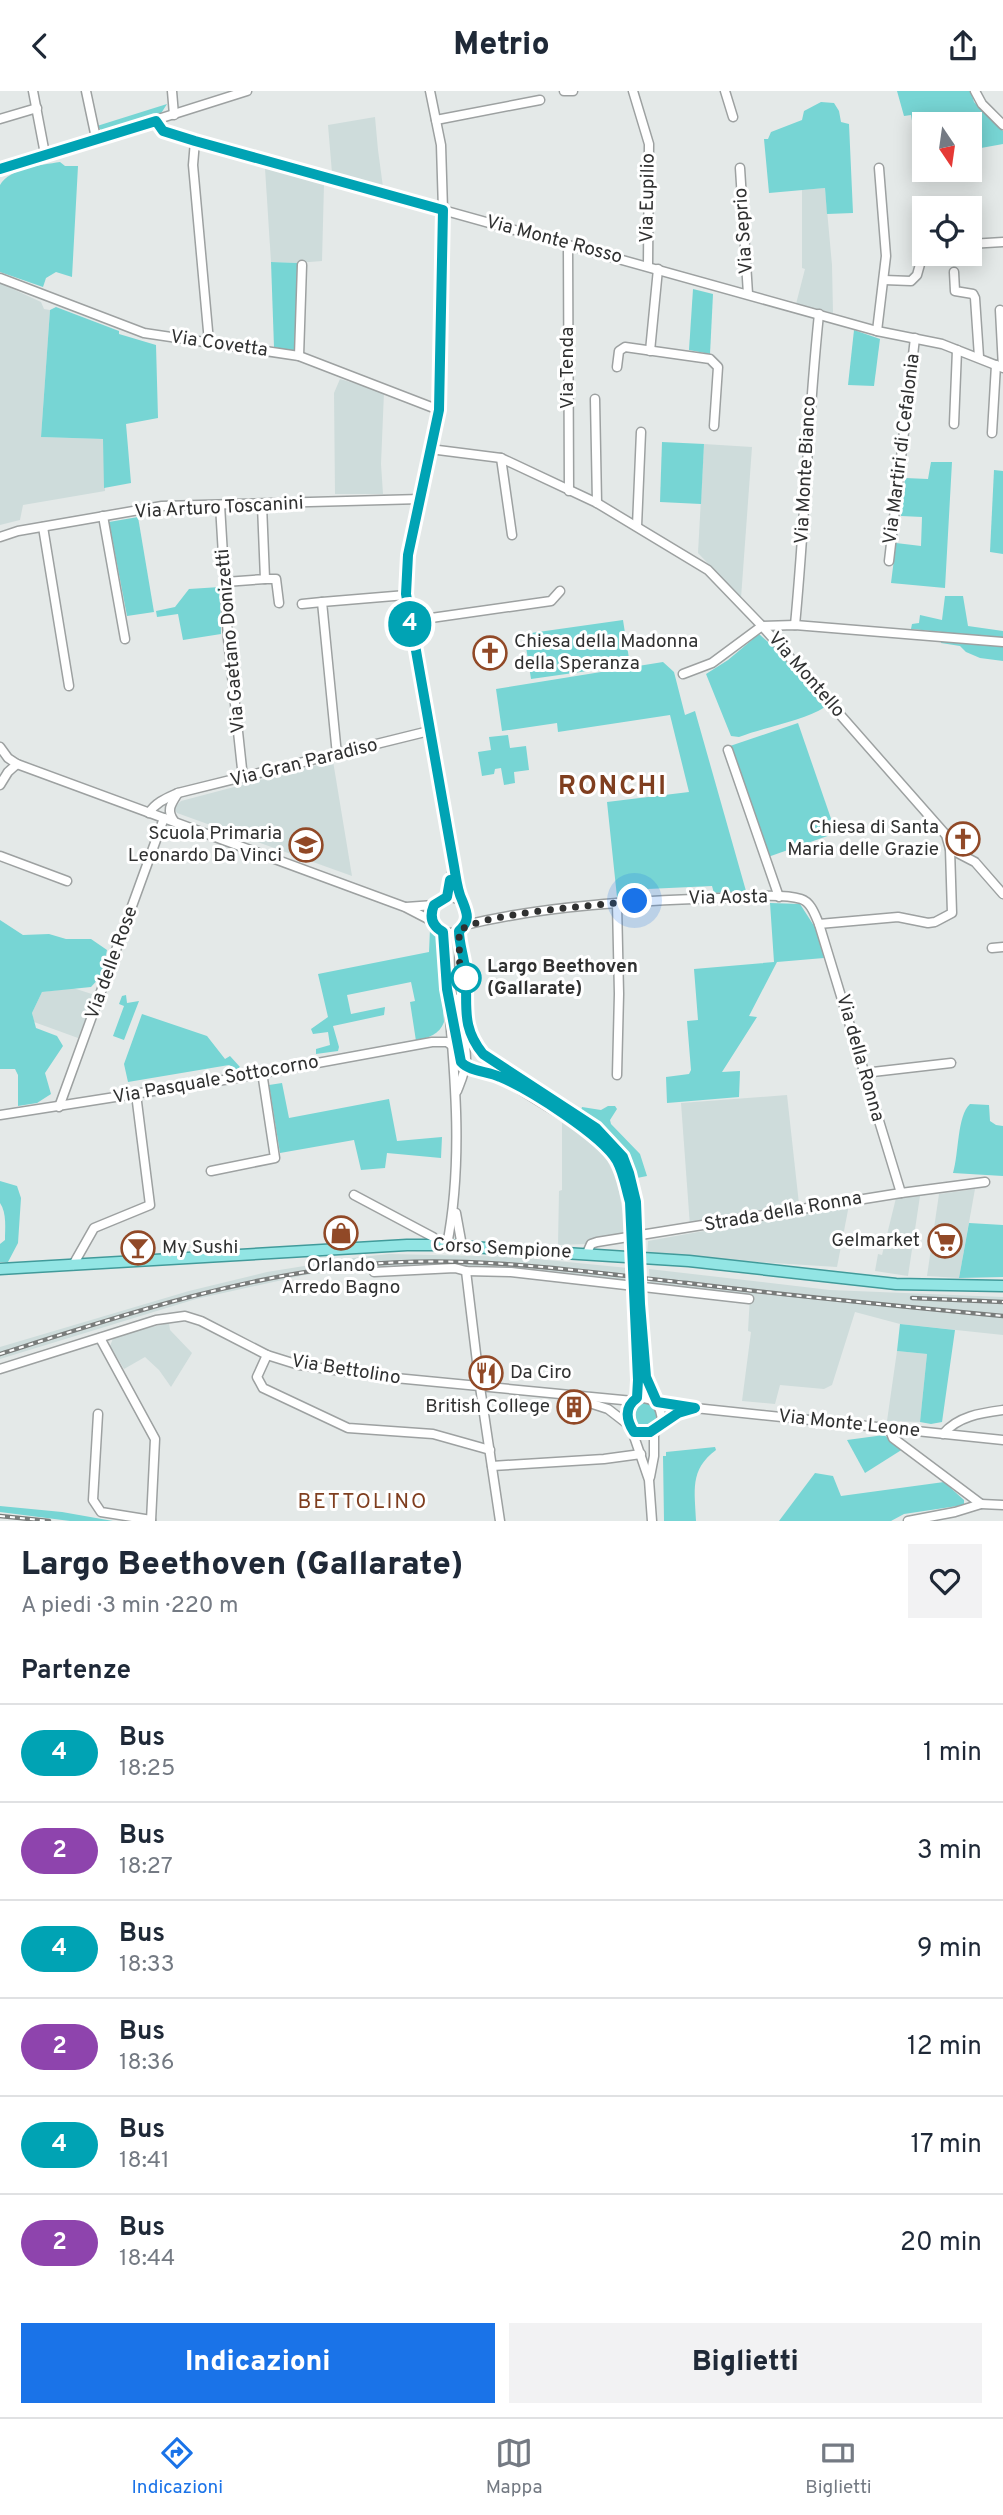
<!DOCTYPE html>
<html lang="it">
<meta charset="utf-8">
<style>
body{margin:0;font-family:Overpass,sans-serif;background:#f2f2f3;color:#1f2937;height:100vh;display:flex;flex-direction:column;font-size:26px;white-space:nowrap}
*{box-sizing:border-box;margin:0}
p{font-size:23px;color:#747a83}
.icon{flex:none;width:38px;height:38px;fill:none;stroke:currentColor;stroke-width:2;stroke-linecap:round;stroke-linejoin:round}
.map{position:relative;height:1430px;overflow:hidden}
.panel{display:flex;flex-direction:column;background:#fff;flex:1}
.panel>*{flex:none}
.badge{padding:0 14px;border-radius:23px;font-size:24px;line-height:46px}
.needle{width:46px;rotate:167deg}
.buttons{position:absolute;left:912px;top:21px;display:grid;gap:14px}
.buttons a{display:grid;place-items:center;width:70px;height:70px;border-radius:0px;background:#fff;box-shadow:0 4px 18px #0003;font-size:35px}
.you{position:absolute;width:35px;height:35px;margin:-18px;border:5px solid #fff;border-radius:50%;background:#1a73e8;box-shadow:0 0 0 10px #1a73e833}
.map>.badge{position:absolute;translate:-50% -50%;box-shadow:0 0 0 4px #fff}
h2{padding:0 21px;font-size:26px;line-height:63px}
.round{display:grid;place-items:center;flex:none;width:74px;height:74px;border-radius:0px;background:#f2f2f3}
.overview{display:flex;align-items:center;justify-content:space-between;height:119px;padding:0 21px}
h1{font-size:33px;font-weight:800;line-height:52px}
.primary-button{display:flex;gap:14px;margin-top:auto;padding:14px 21px}
.primary-button a{flex:1;height:80px;border-radius:0px;background:#1a73e8;color:#fff;font-size:28px;font-weight:800;line-height:80px;text-align:center}
.primary-button a+a{background:#f2f2f3;color:#1f2937}
ul{padding:0;list-style:none}
li{display:flex;align-items:center;gap:21px;height:98px;padding:0 21px;border-top:2px solid #e0e1e3}
li div{flex:1}
li b{display:block;font-size:26px}
li em{font-style:normal}
li .badge{min-width:77px;font-weight:700;text-align:center}
header{display:flex;justify-content:space-between;align-items:center;height:91px;padding:0 21px;background:#fff;font-size:32px;font-weight:800}
.tabs{display:flex;justify-content:space-around;align-items:center;height:98px;border-top:2px solid #e0e1e3;background:#fff;font-size:19px;color:#747a83}
.tabs a{display:grid;justify-items:center;gap:4px}
.tabs .active{color:#1a73e8}
.map>svg:first-child{display:block}
</style>
<header><svg class="icon" aria-label="back" viewBox="0 0 24 24"><path d="M15 5l-7 7 7 7"/></svg>Metrio<svg class="icon" aria-label="share" viewBox="0 0 24 24"><path d="M12 15V3M7 8l5-5 5 5M5 13v7h14v-7"/></svg></header>
<div class="map">
<svg width="1003" height="1430" viewBox="0 0 1003 1430">
<rect width="100%" height="100%" fill="#e4e9e8"/>
<g fill="#cedcdb">
<polygon points="375,26 378,59 383,96 332,82 328,34"/>
<polygon points="265,77 324,93 322,170 297,172 271,171"/>
<polygon points="825,97 832,174 833,222 796,213 805,178 802,177 802,99"/>
<polygon points="0,192 41,211 44,218 50,219 41,346 104,348 105,400 23,414 20,429 0,434"/>
<polygon points="340,288 384,301 381,373 383,403 335,403 334,302"/>
<polygon points="704,353 752,356 741,507 698,462"/>
<polygon points="333,670 352,785 177,722 174,717 181,710"/>
<polygon points="73,897 95,904 78,947 34,931 32,922 42,901"/>
<polygon points="787,1004 799,1113 690,1135 681,1012"/>
<polygon points="562,1031 595,1052 605,1065 617,1089 627,1146 589,1150 585,1153 558,1154 559,1100 562,1099"/>
<polygon points="975,1098 959,1187 927,1185 939,1103"/>
<polygon points="920,1105 908,1185 875,1180 878,1163 882,1164 896,1107"/>
<polygon points="849,1114 837,1176 647,1164 648,1150"/>
<polygon points="389,1163 517,1166 628,1177 630,1192 529,1180 453,1174 375,1176 305,1184 196,1208 0,1268 0,1256 189,1200 267,1181 360,1166"/>
<polygon points="649,1178 830,1199 1003,1206 1003,1244 900,1233 855,1221 832,1294 824,1298 780,1294 775,1313 742,1310 751,1241 748,1240 750,1205 650,1194"/>
<polygon points="169,1232 170,1239 192,1262 171,1296 159,1279 145,1266 124,1278 110,1255 114,1245"/>
<polygon points="897,1260 927,1263 920,1331 887,1330"/>
</g>
<g fill="#77d5d4">
<polygon points="897,0 971,0 974,11 1003,40 1003,53 970,59 970,33 924,33 924,59 917,59 911,24 904,25"/>
<polygon points="821,11 834,12 839,20 841,31 849,33 853,122 827,123 825,97 769,102 764,48 768,48 771,41 802,29 804,20"/>
<polygon points="167,13 160,24 106,40 101,39 97,35"/>
<path d="M60,71L65,75H78L72,186L56,181L46,187L43,196L0,181V94C10,77 41,74 60,71Z"/>
<polygon points="271,171 297,172 298,259 295,261 274,256"/>
<polygon points="693,198 713,203 710,263 689,259"/>
<polygon points="56,216 119,240 119,243 156,254 158,327 126,333 131,392 104,397 103,348 41,346 50,219"/>
<polygon points="854,239 880,248 874,295 848,294"/>
<polygon points="662,351 704,353 701,413 660,411"/>
<polygon points="931,371 952,371 945,497 891,492 896,452 921,455 922,426 901,425 905,387 928,388"/>
<polygon points="994,379 1003,380 1003,463 990,461"/>
<polygon points="138,426 154,521 127,525 109,431"/>
<polygon points="220,496 221,543 183,549 178,523 157,526 156,520 175,516 189,498"/>
<polygon points="945,505 963,505 968,535 1003,540 1003,570 980,567 966,561 960,555 941,552 943,541 911,538 912,533 919,532 920,524 942,529"/>
<polygon points="623,529 630,574 531,588 524,543"/>
<path d="M759,543L775,557L825,616C803,630 765,636 739,646L731,645L706,583L728,569Z"/>
<polygon points="663,571 674,581 685,624 695,620 746,800 714,802 712,795 626,799 625,806 617,806 607,711 689,701 670,624 558,641 557,632 502,640 496,598"/>
<polygon points="798,632 836,742 768,766 730,655"/>
<polygon points="508,644 510,657 526,655 529,679 514,681 515,692 504,694 501,677 495,678 494,683 482,685 478,661 491,659 489,646"/>
<polygon points="770,812 800,813 818,841 824,867 777,871 749,925 757,926 722,981 740,980 739,1006 667,1012 666,986 689,983 691,979 687,930 698,929 694,878 774,871"/>
<polygon points="0,829 23,844 49,843 66,848 91,848 107,859 102,884 91,896 42,901 32,922 36,937 57,945 63,955 45,982 51,1003 37,1012 18,1015 18,984 15,978 0,978"/>
<path d="M430,838L438,848L444,931C439,944 429,946 416,950L410,911L415,910L411,891L347,904L351,923L385,916L384,924L333,935L339,956L338,960L316,963V958L330,954L328,941L313,943L311,938L328,926L318,883L429,861Z"/>
<polygon points="126,904 127,912 139,910 124,949 113,945 124,915 119,913 122,905"/>
<polygon points="142,923 207,945 225,968 230,965 240,976 236,979 229,974 128,991 124,973"/>
<polygon points="282,992 289,1027 389,1008 397,1050 442,1046 441,1067 387,1062 385,1077 361,1079 354,1049 280,1062 269,994"/>
<path d="M970,1013L989,1014L990,1030L996,1034L1003,1035V1085L953,1082C959,1062 957,1025 970,1013Z"/>
<polygon points="608,1015 615,1015 617,1018 610,1029 611,1033 640,1063 647,1085 637,1087 625,1058 581,1020 582,1016 601,1019"/>
<path d="M0,1090L17,1095L21,1107L18,1152L8,1171H0V1153L5,1149C5,1138 7,1122 0,1112Z"/>
<polygon points="969,1132 1003,1134 1003,1186 959,1187"/>
<polygon points="900,1233 955,1239 942,1331 931,1333 920,1331 927,1263 897,1260"/>
<circle cx="644" cy="1324" r="13"/>
<polygon points="884,1344 903,1358 865,1382 847,1349"/>
<path d="M715,1356L716,1359C689,1379 695,1400 696,1430H664L663,1365H666V1361Z"/>
<polygon points="815,1382 833,1385 841,1405 944,1391 964,1409 964,1414 904,1423 891,1430 779,1430"/>
<polygon points="0,1415 62,1421 113,1430 70,1430 0,1421"/>
</g>
<g fill="none" stroke-linecap="round" stroke-linejoin="round">
<defs>
<g id="minor">
<polyline points="33,0 45,63"/>
<polyline points="86,0 96,47"/>
<polyline points="172,0 174,24"/>
<polyline points="430,0 441,54 443,119 440,296 439,319 408,464 406,504 454,775 462,811"/>
<polyline points="564,0 573,0"/>
<polyline points="633,0 649,53 648,175"/>
<polyline points="725,0 733,26"/>
<polyline points="975,0 982,13 1003,34"/>
<polyline points="0,28 37,17"/>
<polyline points="436,29 540,9"/>
<polyline points="156,30 163,40 195,50 877,240 942,253 1003,277 1000,219"/>
<polyline points="195,50 193,74 209,251"/>
<polyline points="740,77 748,203"/>
<polyline points="0,78 247,0"/>
<polyline points="970,153 1003,151"/>
<polyline points="568,154 569,400"/>
<polyline points="954,181 955,200 973,203 975,207 979,266"/>
<polyline points="0,187 144,242 299,265 439,319"/>
<polyline points="884,189 911,190 917,184 924,159"/>
<polyline points="877,240 886,165 879,77"/>
<polyline points="650,260 658,178"/>
<polyline points="299,265 302,174"/>
<polyline points="617,276 619,260 625,256 710,268 718,276 714,335"/>
<polyline points="595,308 597,412"/>
<polyline points="954,333 957,259"/>
<polyline points="992,342 996,274"/>
<polyline points="430,358 501,367 597,412 708,479 762,535 946,744 950,758 952,822 935,831 928,832 898,826 819,833"/>
<polyline points="501,367 512,444"/>
<polyline points="220,414 228,548 243,687"/>
<polyline points="103,425 125,548"/>
<polyline points="637,435 641,341"/>
<polyline points="43,436 69,595"/>
<polyline points="0,446 18,440 162,415 421,408"/>
<polyline points="889,470 915,247"/>
<polyline points="265,488 276,488 279,512"/>
<polyline points="225,491 265,488 262,414"/>
<polyline points="302,513 322,511"/>
<polyline points="410,530 551,510 560,500"/>
<path d="M795,534C805,431 808,327 819,223"/>
<polyline points="683,583 712,572 762,535 795,534 1003,551"/>
<polyline points="0,656 8,667 17,673 405,816 432,830"/>
<polyline points="728,659 779,806"/>
<polyline points="337,664 322,511 406,504"/>
<polyline points="0,694 8,681 17,673"/>
<path d="M149,722C156,711 167,707 178,702L429,640"/>
<path d="M174,730C166,719 171,713 178,702"/>
<polyline points="950,758 975,771 1003,803"/>
<polyline points="0,765 67,790"/>
<circle cx="449" cy="824" r="18"/>
<polyline points="447,806 453,778"/>
<polyline points="617,812 619,903 617,984"/>
<polyline points="406,816 434,814"/>
<path d="M465,834C548,814 635,810 720,807C741,806 782,802 801,808C811,811 815,824 819,833L901,1102"/>
<path d="M459,840C460,872 457,923 473,951C482,966 500,976 514,985C549,1007 599,1030 622,1065C630,1078 633,1096 636,1111"/>
<path d="M443,841C450,945 467,1052 447,1154"/>
<polyline points="992,857 1003,856"/>
<polyline points="457,952 461,971 465,976 500,986 591,1042 617,1069 623,1084 630,1111"/>
<polyline points="864,982 951,972"/>
<path d="M457,1000C461,990 466,979 466,968C466,947 457,928 459,907"/>
<polyline points="59,1016 164,727"/>
<polyline points="0,1024 230,988 432,951 447,951 454,956"/>
<polyline points="211,1080 275,1067 262,981"/>
<polyline points="354,1104 433,1146 440,1154"/>
<polyline points="456,1122 462,1155"/>
<polyline points="587,1162 591,1153 597,1151 901,1102 985,1091"/>
<polyline points="73,1174 94,1137 150,1114 136,1003"/>
<polyline points="466,1180 480,1296 500,1430"/>
<polyline points="374,1181 455,1177 466,1180 511,1181 749,1208"/>
<polyline points="640,1213 646,1286 655,1310"/>
<polyline points="633,1214 637,1307"/>
<polyline points="100,1247 155,1348 151,1430"/>
<polyline points="267,1264 257,1286 263,1297 348,1337 433,1343 490,1359"/>
<polyline points="0,1278 156,1229 185,1225 201,1230 267,1264 299,1274 385,1286 633,1310"/>
<polyline points="577,1308 608,1318 630,1335"/>
<polyline points="657,1311 695,1317 1003,1349"/>
<polyline points="98,1323 93,1409 101,1421 151,1429"/>
<polyline points="889,1337 893,1347 981,1413 955,1421 908,1430"/>
<polyline points="634,1341 650,1341 678,1322 694,1317"/>
<path d="M943,1343C958,1325 981,1322 1003,1319"/>
<polyline points="492,1375 604,1368 641,1363"/>
<polyline points="650,1386 654,1365 654,1339"/>
<polyline points="981,1413 1003,1414"/>
<path d="M652,1430L649,1389L627,1325L630,1314L637,1307C655,1306 661,1314 662,1331"/>
</g>
<polyline id="major" points="0,1178 407,1154 440,1154 689,1170 896,1193 1003,1195"/>
</defs>
<use href="#minor" stroke="#9da1a1" stroke-width="11"/>
<use href="#major" stroke="#419a9a" stroke-width="13"/>
<use href="#minor" stroke="#fff" stroke-width="8"/>
<use href="#major" stroke="#92e5e4" stroke-width="10"/>
<defs>
<g id="rail">
<polyline points="912,1207 1003,1211"/>
<path d="M0,1263C117,1226 237,1186 359,1174C468,1163 579,1180 687,1192C792,1205 897,1215 1003,1225"/>
<polyline points="0,1425 49,1430"/>
</g>
</defs>
<use href="#rail" stroke="#797c7b" stroke-width="4.5"/>
<use href="#rail" stroke="#fff" stroke-width="2" stroke-dasharray="5" stroke-linecap="butt"/>
<defs>
<g id="minor-bridge">
<polyline points="630,1111 633,1214"/>
<polyline points="636,1111 640,1213"/>
</g>
</defs>
<use href="#minor-bridge" stroke="#9da1a1" stroke-width="11" stroke-linecap="butt"/>
<use href="#minor-bridge" stroke="#fff" stroke-width="8"/>
</g>
<g fill="none" stroke-linecap="round" stroke-linejoin="round">
<defs>
<path id="line" d="M0,78L156,30L163,40L195,50L443,119L439,319L408,464L406,503L454,775C456,786 457,799 462,809C467,822 471,829 459,840C459,853 464,865 465,878C469,913 459,933 483,963L596,1037L623,1066L629,1082L636,1111L640,1213L646,1286L657,1311L695,1317L678,1322L650,1341H634C626,1329 624,1316 637,1307L638,1289L630,1111C626,1098 624,1083 617,1070C603,1045 529,998 500,986C488,980 470,981 461,971L447,898L443,841C432,835 429,826 434,814L447,806L450,789"/>
</defs>
<use href="#line" stroke="#fff" stroke-width="16"/>
<use href="#line" stroke="#00a3b4" stroke-width="10"/>
<path stroke="#303131" stroke-width="7" stroke-dasharray="0 12.6" d="M466,887L460,890L459,840C480,822 601,814 635,810"/>
</g>
<defs>
<symbol id="church-ring" viewBox="-11 -11 22 22"><circle r="9.5" fill="#fff" stroke="#914927" stroke-width="1.5"/><path d="M-1.2-6h2.4v3.5h3.3v2.4h-3.3V6h-2.4V-.1h-3.3v-2.4h3.3Z" fill="#914927"/></symbol>
<symbol id="school-ring" viewBox="-11 -11 22 22"><circle r="9.5" fill="#fff" stroke="#914927" stroke-width="1.5"/><path d="M0-5L7-2L0 1L-7-2ZM-4 1L0 2.5L4 1V4Q0 6-4 4Z" fill="#914927"/></symbol>
<symbol id="shop-ring" viewBox="-11 -11 22 22"><circle r="9.5" fill="#fff" stroke="#914927" stroke-width="1.5"/><path d="M-5-2.5h2.3a2.7 3.5 0 0 1 5.4 0H5L5.5 6h-11ZM-1.5-2.5h3a1.5 2.3 0 0 0-3 0Z" fill="#914927"/></symbol>
<symbol id="supermarket-ring" viewBox="-11 -11 22 22"><circle r="9.5" fill="#fff" stroke="#914927" stroke-width="1.5"/><path d="M-6-5.5h2.5l.6 2H6L4.5 2H-2.5L-4.4-4H-6ZM-1.5 3.2a1.3 1.3 0 1 0 .1 0ZM3 3.2a1.3 1.3 0 1 0 .1 0Z" fill="#914927"/></symbol>
<symbol id="bar-ring" viewBox="-11 -11 22 22"><circle r="9.5" fill="#fff" stroke="#914927" stroke-width="1.5"/><path d="M-6-5H6L.8 .8V4.5H3.5V6h-7V4.5H-.8V.8Z" fill="#914927"/></symbol>
<symbol id="restaurant-ring" viewBox="-11 -11 22 22"><circle r="9.5" fill="#fff" stroke="#914927" stroke-width="1.5"/><path d="M-5-6h1v4h1v-4h1v4h1v-4h1v5L-1.5 .5V6h-2V.5L-5-1ZM5-6V6H3V1.5H1.5Q1.5-4 5-6Z" fill="#914927"/></symbol>
<symbol id="building-ring" viewBox="-11 -11 22 22"><circle r="9.5" fill="#fff" stroke="#914927" stroke-width="1.5"/><path d="M-4-6H4V6H1V3H-1V6H-4ZM-2.5-4.3h1.7v1.8h-1.7ZM.8-4.3h1.7v1.8H.8ZM-2.5-1h1.7V.8h-1.7ZM.8-1h1.7V.8H.8Z" fill="#914927"/></symbol>
</defs>
<g fill-rule="evenodd">
<use href="#church-ring" x="471" y="543" width="38" height="38"/>
<use href="#church-ring" x="944" y="729" width="38" height="38"/>
<use href="#school-ring" x="287" y="735" width="38" height="38"/>
<use href="#shop-ring" x="322" y="1123" width="38" height="38"/>
<use href="#supermarket-ring" x="926" y="1131" width="38" height="38"/>
<use href="#bar-ring" x="119" y="1138" width="38" height="38"/>
<use href="#restaurant-ring" x="467" y="1263" width="38" height="38"/>
<use href="#building-ring" x="555" y="1297" width="38" height="38"/>
</g>
<circle fill="#fff" stroke="#00a3b4" stroke-width="3.5" cx="466" cy="887" r="14"/>
<g text-anchor="middle" dominant-baseline="central" stroke-width="6" stroke-linejoin="round" paint-order="stroke">
<g font-size="19" fill="#303131" stroke="#fff">
<text transform="translate(648 107) rotate(-89)">Via Eupilio</text>
<text transform="translate(744 140) rotate(-94)">Via Seprio</text>
<text transform="translate(554 149) rotate(15)">Via Monte Rosso</text>
<text transform="translate(219 253) rotate(8)">Via Covetta</text>
<text transform="translate(568 277) rotate(-90)">Via Tenda</text>
<text transform="translate(902 358) rotate(-83)">Via Martiri di Cefalonia</text>
<text transform="translate(806 379) rotate(-87)">Via Monte Bianco</text>
<text transform="translate(219 417) rotate(-3)">Via Arturo Toscanini</text>
<text transform="translate(231 550) rotate(-95)">Via Gaetano Donizetti</text>
<text transform="translate(806 584) rotate(49)">Via Montello</text>
<text transform="translate(304 672) rotate(-14)">Via Gran Paradiso</text>
<text transform="translate(728 807) rotate(-1)">Via Aosta</text>
<text transform="translate(112 872) rotate(-70)">Via delle Rose</text>
<text transform="translate(860 967) rotate(74)">Via della Ronna</text>
<text transform="translate(216 989) rotate(-10)">Via Pasquale Sottocorno</text>
<text transform="translate(783 1121) rotate(-10)">Strada della Ronna</text>
<text transform="translate(502 1158) rotate(3)">Corso Sempione</text>
<text transform="translate(346 1279) rotate(9)">Via Bettolino</text>
<text transform="translate(849 1333) rotate(6)">Via Monte Leone</text>
</g>
<g font-size="19" fill="#303131" stroke="#fff" text-anchor="end">
<text x="514" y="551" text-anchor="start">Chiesa della Madonna<tspan x="514" dy="22">della Speranza</tspan></text>
<text x="939" y="737">Chiesa di Santa<tspan x="939" dy="22">Maria delle Grazie</tspan></text>
<text x="282" y="743">Scuola Primaria<tspan x="282" dy="22">Leonardo Da Vinci</tspan></text>
<text x="920" y="1150">Gelmarket</text>
<text x="162" y="1157" text-anchor="start">My Sushi</text>
<text x="341" y="1175" text-anchor="middle">Orlando<tspan x="341" dy="22">Arredo Bagno</tspan></text>
<text x="510" y="1282" text-anchor="start">Da Ciro</text>
<text x="550" y="1316">British College</text>
</g>
<g font-size="19" font-weight="bold" fill="#303131" stroke="#fff" text-anchor="start">
<text x="487" y="876">Largo Beethoven<tspan x="487" dy="22">(Gallarate)</tspan></text>
</g>
<g font-size="21" letter-spacing="2" fill="#7f3e1f" stroke="#fff">
<text x="363" y="1411">BETTOLINO</text>
</g>
<g font-size="26" font-weight="bold" letter-spacing="2" fill="#7f3e1f" stroke="#fff">
<text x="613" y="696">RONCHI</text>
</g>
</g>
</svg>
<div class="buttons">
<a><svg class="needle" viewBox="-14 -14 28 28"><path d="M0-13l5 13h-10z" fill="#e53935"/><path d="M0 13l5-13h-10z" fill="#747a83"/></svg></a>
<a><svg class="icon" aria-label="locate" viewBox="0 0 24 24"><circle cx="12" cy="12" r="6"/><path d="M12 2v4M12 18v4M2 12h4M18 12h4"/></svg></a>
</div>
<div class="you" style="left:635px;top:810px"></div>
<b class="badge" style="left:410px;top:533px;background:#00a3b4;color:#fff">4</b>
</div>
<section class="panel">
<div class="overview"><div><h1>Largo Beethoven (Gallarate)</h1><p>A piedi · 3 min · 220 m</p></div><a class="round"><svg class="icon" aria-label="heart" viewBox="0 0 24 24"><path d="M12 20l-8-8c-3-5 5-10 8-4 3-6 11-1 8 4z"/></svg></a></div>
<h2>Partenze</h2>
<ul>
<li><span class="badge" style="background:#00a3b4;color:#fff">4</span><div><b>Bus</b><p>18:25</p></div><em>1 min</em></li>
<li><span class="badge" style="background:#8e44ad;color:#fff">2</span><div><b>Bus</b><p>18:27</p></div><em>3 min</em></li>
<li><span class="badge" style="background:#00a3b4;color:#fff">4</span><div><b>Bus</b><p>18:33</p></div><em>9 min</em></li>
<li><span class="badge" style="background:#8e44ad;color:#fff">2</span><div><b>Bus</b><p>18:36</p></div><em>12 min</em></li>
<li><span class="badge" style="background:#00a3b4;color:#fff">4</span><div><b>Bus</b><p>18:41</p></div><em>17 min</em></li>
<li><span class="badge" style="background:#8e44ad;color:#fff">2</span><div><b>Bus</b><p>18:44</p></div><em>20 min</em></li>
</ul>
<div class="primary-button"><a>Indicazioni</a><a>Biglietti</a></div>
</section>
<nav class="tabs">
<a class="active"><svg class="icon" aria-label="directions" viewBox="0 0 24 24"><path d="M12 3l9 9-9 9-9-9zM9 14v-3h6M13 9l2 2-2 2"/></svg>Indicazioni</a>
<a><svg class="icon" aria-label="map" viewBox="0 0 24 24"><path d="M3 6l6-2 6 2 6-2v14l-6 2-6-2-6 2zM9 4v14M15 6v14"/></svg>Mappa</a>
<a><svg class="icon" aria-label="tickets" viewBox="0 0 24 24"><path d="M3 7h18v10H3zM15 7v10"/></svg>Biglietti</a>
</nav>
